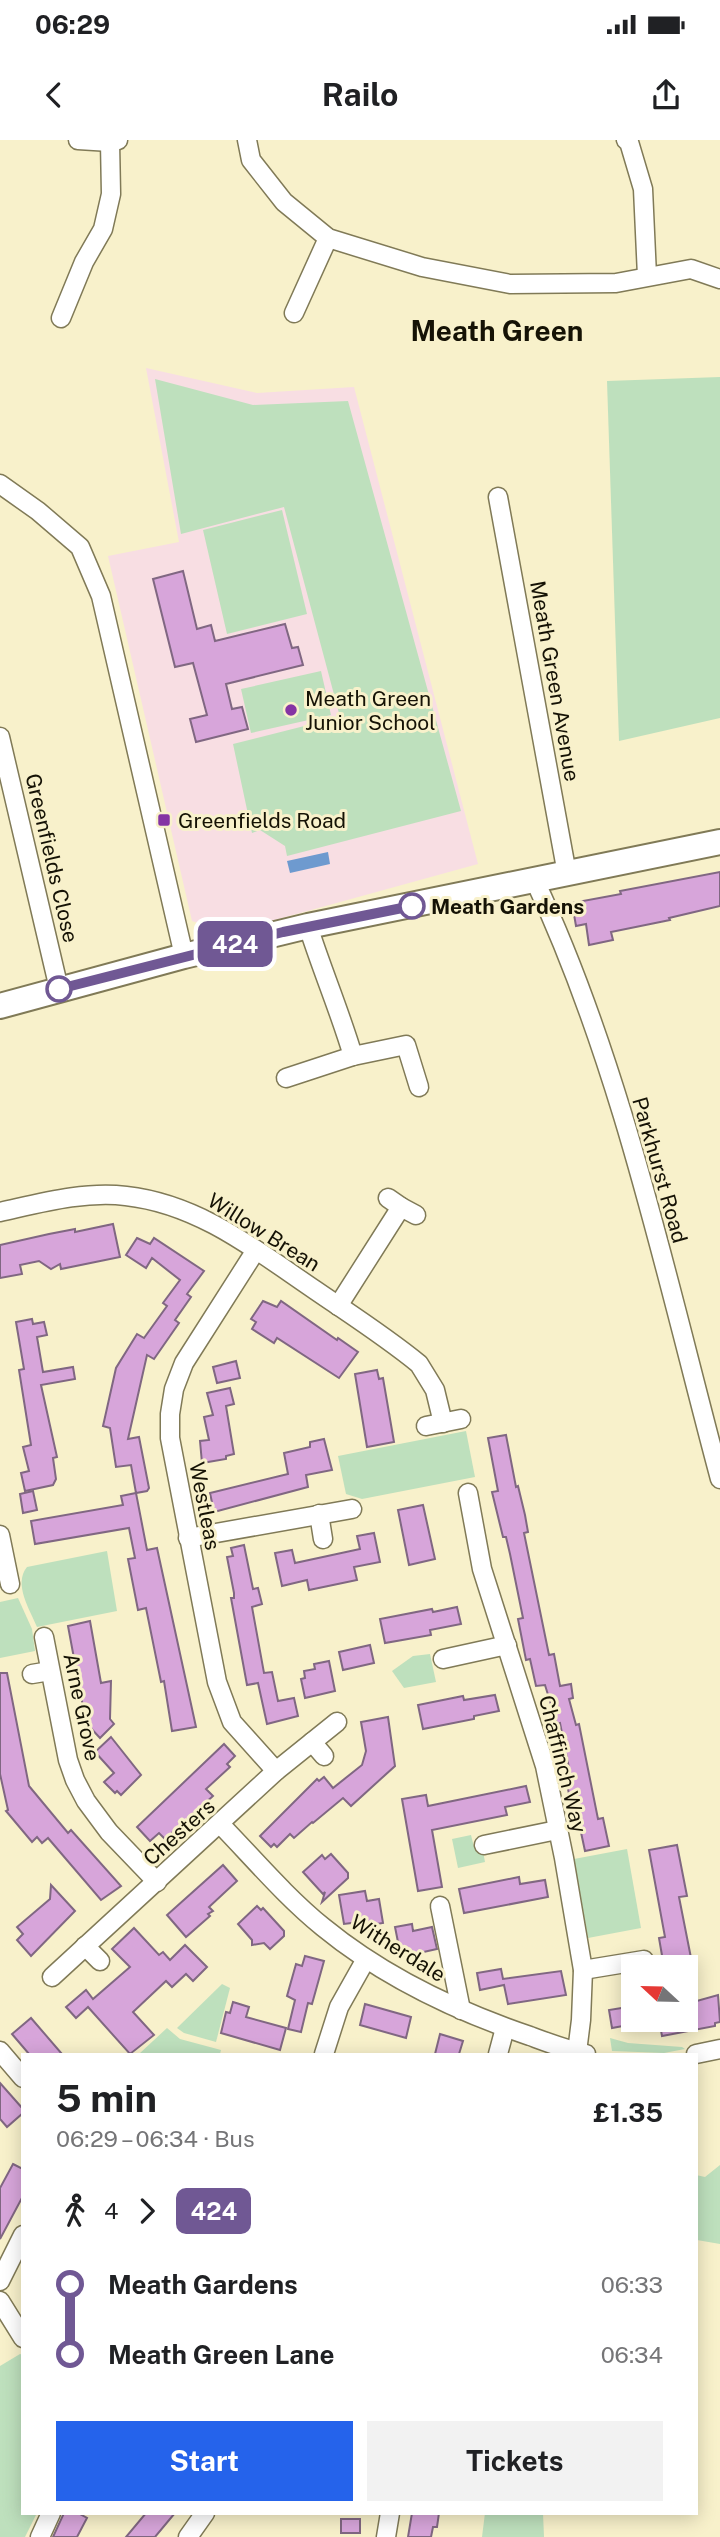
<!DOCTYPE html>
<meta charset="utf-8">
<style>
body{margin:0;font-family:"Public Sans",sans-serif;background:#f2f2f2;color:#202124;height:100vh;display:flex;flex-direction:column;font-size:26px;white-space:nowrap}
*{box-sizing:border-box;margin:0}
p{font-size:23px;color:#757577}
.icon{flex:none;width:38px;height:38px;fill:none;stroke:currentColor;stroke-width:2;stroke-linecap:round;stroke-linejoin:round}
.map{position:relative;flex:1;overflow:hidden}
.sheet{position:absolute;left:21px;top:1913px;width:677px;height:462px;display:flex;flex-direction:column;background:#fff;border-radius:0px;box-shadow:0 4px 18px #0003}
.sheet>*{flex:none}
.badge{padding:0 14px;border-radius:10px;font-size:24px;line-height:46px}
.needle{width:46px;rotate:292deg}
.fabs{position:absolute;left:621px;top:1815px;display:grid;gap:14px}
.fabs a{display:grid;place-items:center;width:77px;height:77px;border-radius:0px;background:#fff;box-shadow:0 4px 18px #0003;font-size:35px}
.map>.badge{position:absolute;translate:-50% -50%;box-shadow:0 0 0 4px #fff}
.legs{display:flex;align-items:center;gap:10px;height:77px;padding:0 35px;font-size:23px}
.legs p{margin-inline-start:auto}
.summary{display:flex;align-items:center;justify-content:space-between;height:119px;padding:0 35px}
h1{font-size:38px;font-weight:700;line-height:52px}
.button{display:flex;gap:14px;margin-top:auto;padding:14px 35px}
.button a{flex:1;height:80px;border-radius:0px;background:#2563eb;color:#fff;font-size:28px;font-weight:700;line-height:80px;text-align:center}
.button a+a{background:#f2f2f2;color:#202124}
ul{padding:0 35px;list-style:none}
li{display:flex;align-items:center;gap:24px;height:70px;font-size:26px}
li i{display:grid;place-items:center;width:10px;height:100%;margin:0 9px;background:currentColor}
li i::after{content:'';width:18px;height:18px;margin:-9px;border:5px solid;border-radius:50%;background:#fff}
li p{margin-inline-start:auto}
li:first-child i{background:linear-gradient(#0000 50%,currentColor 0)}
li:last-child i{background:linear-gradient(currentColor 50%,#0000 0)}
.status{display:flex;justify-content:space-between;align-items:center;height:49px;padding:0 35px;background:#fff;direction:ltr}
.status svg{height:19px;fill:currentColor}
header{display:flex;justify-content:space-between;align-items:center;height:91px;padding:0 35px;background:#fff;font-size:32px;font-weight:700}
.map>svg:first-child{display:block}
</style>
<div class="status"><b>06:29</b><svg viewBox="0 0 49 12"><path d="M0 12V9h3v3zM5 12V6h3v6zM10 12V3h3v9zM15 12V0h3v12zM26 1h20v11H26zM47 4h2v5h-2z"/></svg></div>
<header><svg class="icon" aria-label="back" viewBox="0 0 24 24"><path d="M15 5l-7 7 7 7"/></svg>Railo<svg class="icon" aria-label="share" viewBox="0 0 24 24"><path d="M12 15V3M7 8l5-5 5 5M5 13v7h14v-7"/></svg></header>
<div class="map">
<svg width="720" height="2397" viewBox="0 0 720 2397">
<rect width="100%" height="100%" fill="#f8f1cb"/>
<polygon fill="#f8dee3" points="146,228 257,253 354,247 478,724 228,793 192,781 108,416 179,402"/>
<g fill="#bee0bd">
<polygon points="720,237 720,578 619,601 607,241"/>
<polygon points="155,239 253,265 348,261 461,671 287,716 285,706 260,690 252,693 233,604 340,577 284,367 181,394"/>
<polygon points="282,370 307,474 227,494 203,390"/>
<polygon points="321,531 331,575 251,593 241,549"/>
<polygon points="466,1291 475,1337 362,1359 346,1354 338,1316"/>
<path d="M107,1411L117,1471L37,1487C30,1470 13,1444 27,1427Z"/>
<polygon points="18,1458 32,1489 35,1511 0,1518 0,1462"/>
<polygon points="430,1514 436,1542 404,1548 392,1531 413,1516"/>
<polygon points="471,1695 474,1707 482,1706 485,1722 458,1728 452,1699"/>
<polygon points="627,1709 641,1788 588,1798 574,1719"/>
<polygon points="222,1844 230,1848 216,1902 184,1893 177,1888"/>
<polygon points="167,1888 180,1899 221,1910 220,1914 139,1914"/>
<polygon points="610,1898 628,1903 682,1907 685,1909 664,1913 612,1911"/>
<polygon points="720,2025 720,2104 697,2100 696,2035 705,2037"/>
<polygon points="20,2214 23,2215 23,2373 37,2373 25,2397 0,2397 0,2226"/>
<polygon points="485,2373 543,2373 544,2397 482,2397"/>
</g>
<polygon fill="#6e9acf" points="328,712 330,724 290,733 287,721"/>
<g fill="#d7a5da" stroke="#806782" stroke-width="2">
<polygon points="183,431 197,489 211,485 215,501 285,484 292,508 298,507 303,525 226,544 232,569 242,567 248,589 196,602 190,579 207,575 193,523 175,527 153,439"/>
<polygon points="720,732 720,766 669,778 670,780 611,792 613,800 589,805 586,784 576,786 572,763 621,754 620,751"/>
<polygon points="113,1084 120,1117 61,1129 60,1124 51,1129 39,1121 20,1125 22,1134 0,1138 0,1105 49,1094 75,1089 75,1092"/>
<polygon points="137,1098 150,1104 154,1098 204,1131 187,1154 191,1157 175,1180 179,1183 154,1219 147,1215 128,1299 139,1297 149,1348 147,1351 136,1353 131,1325 116,1327 110,1288 103,1286 116,1228 137,1194 144,1198 167,1166 163,1163 180,1140 152,1118 146,1128 126,1115"/>
<polygon points="263,1161 277,1167 281,1161 337,1200 338,1198 358,1212 339,1238 277,1198 274,1203 252,1189 256,1182 251,1179"/>
<polygon points="32,1179 33,1184 44,1182 47,1195 37,1197 43,1232 73,1227 75,1239 41,1245 57,1317 53,1318 56,1339 53,1345 25,1351 21,1333 29,1331 23,1307 31,1305 19,1230 24,1229 16,1182"/>
<polygon points="236,1221 240,1238 217,1243 213,1227"/>
<polygon points="377,1230 379,1239 383,1238 394,1302 367,1307 355,1234"/>
<polygon points="230,1248 234,1264 226,1266 234,1314 226,1316 226,1319 202,1323 200,1301 209,1300 204,1277 213,1275 207,1253"/>
<polygon points="506,1295 516,1347 518,1346 525,1375 528,1392 524,1393 549,1515 554,1514 560,1546 571,1544 573,1558 569,1559 576,1585 579,1584 598,1679 603,1678 609,1706 585,1711 579,1683 575,1684 567,1644 572,1643 560,1583 557,1584 545,1545 536,1546 530,1519 526,1520 518,1479 523,1478 510,1414 506,1397 503,1397 492,1352 498,1351 488,1298"/>
<polygon points="324,1299 332,1330 306,1335 308,1347 214,1372 210,1353 288,1334 284,1313 310,1307 310,1302"/>
<polygon points="33,1351 37,1370 23,1373 20,1354"/>
<polygon points="136,1353 147,1410 157,1408 196,1587 172,1591 164,1541 161,1542 146,1468 138,1470 128,1419 135,1418 129,1388 35,1404 31,1381 123,1365 121,1356"/>
<polygon points="423,1365 435,1419 409,1425 398,1370"/>
<polygon points="374,1393 380,1422 354,1427 357,1440 309,1450 307,1440 282,1446 275,1413 292,1410 295,1423 360,1409 357,1396"/>
<polygon points="244,1405 253,1449 258,1448 262,1464 252,1467 264,1533 272,1532 278,1561 294,1558 298,1576 267,1584 258,1543 247,1545 231,1458 234,1458 234,1453 227,1417 233,1416 231,1408"/>
<polygon points="457,1467 461,1484 430,1490 431,1495 385,1503 380,1479 432,1469 433,1472"/>
<polygon points="90,1481 101,1543 111,1541 110,1579 114,1584 100,1598 86,1583 68,1486"/>
<polygon points="370,1505 374,1523 343,1530 339,1512"/>
<polygon points="329,1521 335,1551 305,1558 301,1539 305,1538 304,1531 315,1529 314,1524"/>
<polygon points="0,1533 7,1533 29,1646 68,1693 71,1690 121,1746 101,1760 48,1698 42,1703 37,1697 32,1702 6,1671 8,1670 0,1634"/>
<polygon points="495,1555 499,1571 474,1576 474,1579 423,1589 418,1565 463,1556 464,1560"/>
<polygon points="388,1577 395,1626 351,1666 343,1658 313,1683 312,1682 294,1698 290,1694 277,1707 274,1704 271,1707 260,1696 317,1639 319,1641 324,1637 333,1648 362,1625 366,1611 361,1582"/>
<polygon points="111,1597 141,1635 121,1655 117,1651 115,1653 104,1642 114,1633 95,1612"/>
<polygon points="224,1604 235,1616 227,1624 230,1627 206,1649 213,1656 165,1699 159,1693 150,1701 137,1687"/>
<polygon points="526,1646 530,1662 505,1667 507,1675 432,1690 442,1747 418,1751 402,1659 426,1655 428,1666"/>
<polygon points="677,1705 687,1756 679,1757 692,1823 664,1827 659,1798 665,1797 649,1710"/>
<polygon points="331,1714 348,1733 348,1738 322,1762 325,1752 323,1754 303,1732 322,1715 325,1719"/>
<polygon points="223,1725 237,1741 209,1767 213,1771 208,1774 210,1776 186,1797 167,1775"/>
<polygon points="519,1737 520,1744 545,1740 548,1757 464,1773 459,1749"/>
<polygon points="51,1745 75,1771 31,1816 17,1800 23,1794 17,1787 50,1759"/>
<polygon points="365,1751 367,1761 379,1759 383,1783 352,1788 352,1783 344,1784 339,1755"/>
<polygon points="257,1766 261,1770 263,1768 284,1791 284,1796 270,1809 264,1803 252,1805 252,1800 238,1784"/>
<polygon points="412,1784 413,1791 432,1787 437,1809 401,1817 395,1787"/>
<polygon points="134,1788 159,1815 163,1812 170,1820 185,1805 207,1827 193,1841 186,1834 172,1847 166,1841 133,1872 154,1895 130,1914 88,1867 76,1878 66,1867 86,1850 93,1859 130,1827 112,1809"/>
<polygon points="305,1816 324,1821 312,1864 308,1863 301,1892 288,1889 295,1860 287,1856 296,1824 302,1826"/>
<polygon points="501,1829 503,1839 561,1831 566,1855 508,1864 504,1845 480,1850 477,1833"/>
<polygon points="718,1855 720,1882 715,1883 715,1886 662,1896 659,1880 686,1880 686,1864"/>
<polygon points="233,1862 249,1867 246,1877 286,1888 280,1910 221,1893 226,1872 230,1873"/>
<polygon points="365,1864 411,1877 406,1898 360,1885"/>
<polygon points="634,1866 634,1884 612,1888 609,1870"/>
<polygon points="31,1878 62,1914 29,1914 12,1894"/>
<polygon points="440,1894 463,1901 459,1914 435,1914"/>
<polygon points="0,1943 23,1969 23,1973 7,1987 0,1979"/>
<polygon points="13,2024 23,2029 23,2056 0,2099 0,2048"/>
<polygon points="64,2373 78,2373 87,2378 77,2397 53,2397"/>
<polygon points="146,2373 175,2373 155,2397 126,2397"/>
<polygon points="412,2373 439,2373 437,2387 433,2387 431,2397 408,2397"/>
<rect x="341" y="2379" width="19" height="14"/>
</g>
<g fill="none" stroke-linecap="round" stroke-linejoin="round">
<defs>
<g id="street">
<polyline points="78,0 110,2 118,0"/>
<polyline points="247,0 251,20 284,62 328,98 422,127 510,144 616,143 691,129 720,139"/>
<polyline points="626,0 629,2 643,49 647,136"/>
<polyline points="294,173 328,98"/>
<polyline points="61,178 84,122 103,89 111,54 110,2"/>
<polyline points="0,344 38,371 80,407 101,456 184,816"/>
<polyline points="498,357 567,734"/>
<polyline points="0,597 59,849"/>
<path d="M535,741C622,926 667,1141 720,1339"/>
<path d="M308,786C322,830 340,872 353,916"/>
<polyline points="286,938 353,916 406,905 419,947"/>
<polyline points="401,1067 416,1075"/>
<path d="M0,1072C41,1063 84,1051 126,1056C199,1064 256,1110 315,1150C350,1174 386,1197 419,1224L435,1250L443,1283"/>
<polyline points="256,1110 184,1223 174,1249 170,1274 170,1298 217,1542 232,1582 276,1631"/>
<polyline points="338,1166 401,1067 388,1058"/>
<polyline points="426,1286 461,1279"/>
<polyline points="468,1353 482,1429 545,1626 564,1718 583,1830 581,1880 577,1912"/>
<polyline points="319,1374 323,1399"/>
<polyline points="0,1395 10,1444"/>
<polyline points="188,1398 352,1369"/>
<polyline points="44,1497 68,1620 75,1640 86,1661 109,1692 157,1742"/>
<polyline points="443,1519 507,1505"/>
<polyline points="32,1534 50,1531"/>
<polyline points="312,1602 324,1616"/>
<path d="M221,1685C254,1719 286,1757 323,1787C384,1837 456,1871 530,1896C549,1903 567,1910 586,1914"/>
<polyline points="484,1705 557,1690"/>
<polyline points="440,1766 461,1870"/>
<polyline points="85,1806 100,1821"/>
<polyline points="583,1830 644,1820"/>
<polyline points="52,1837 276,1631 337,1582"/>
<polyline points="0,1911 23,1938"/>
<polyline points="324,1914 339,1867 366,1819"/>
<polyline points="498,1914 505,1888"/>
<polyline points="696,1914 720,1909"/>
<polyline points="0,2141 23,2095"/>
<polyline points="0,2161 23,2198"/>
<polyline points="40,2397 51,2373"/>
<polyline points="188,2397 205,2373"/>
<polyline points="386,2397 390,2373"/>
</g>
<polyline id="secondary" points="0,866 184,816 308,786 720,702"/>
</defs>
<use href="#street" stroke="#807a57" stroke-width="21"/>
<use href="#secondary" stroke="#807a57" stroke-width="28"/>
<use href="#street" stroke="#fff" stroke-width="18"/>
<use href="#secondary" stroke="#fff" stroke-width="24"/>
</g>
<g fill="none" stroke-linecap="round" stroke-linejoin="round">
<defs>
<polyline id="line-1" points="59,849 283,792 412,766"/>
</defs>
<use href="#line-1" stroke="#fff" stroke-width="16"/>
<use href="#line-1" stroke="#705894" stroke-width="10"/>
</g>
<g fill="#8534a4" stroke="#f8f1cb" stroke-width="2.5">
<circle cx="291" cy="570" r="7"/>
<rect x="157" y="673" width="14" height="14" rx="3.5"/>
</g>
<g fill="#fff" stroke="#705894" stroke-width="3.5">
<circle cx="412" cy="766" r="12"/>
<circle cx="59" cy="849" r="12"/>
</g>
<g text-anchor="middle" dominant-baseline="central" stroke-width="6" stroke-linejoin="round" paint-order="stroke">
<g font-size="21" fill="#151205" stroke="#f8f1cb">
<text transform="translate(555 541) rotate(80)">Meath Green Avenue</text>
<text transform="translate(52 718) rotate(77)">Greenfields Close</text>
<text transform="translate(660 1030) rotate(74)">Parkhurst Road</text>
<text transform="translate(264 1092) rotate(32)">Willow Brean</text>
<text transform="translate(205 1366) rotate(79)">Westleas</text>
<text transform="translate(82 1567) rotate(78)">Arne Grove</text>
<text transform="translate(563 1624) rotate(76)">Chaffinch Way</text>
<text transform="translate(179 1692) rotate(-42)">Chesters</text>
<text transform="translate(398 1808) rotate(32)">Witherdale</text>
</g>
<g font-size="21" fill="#151205" stroke="#f8f1cb" text-anchor="start">
<text x="305" y="558">Meath Green<tspan x="305" dy="24">Junior School</tspan></text>
<text x="178" y="680">Greenfields Road</text>
</g>
<g font-size="21" font-weight="bold" fill="#151205" stroke="#f8f1cb" text-anchor="start">
<text x="431" y="766">Meath Gardens</text>
</g>
<g font-size="28" font-weight="bold" fill="#151205" stroke="#f8f1cb">
<text x="497" y="190">Meath Green</text>
</g>
</g>
</svg>
<div class="fabs">
<a><svg class="needle" viewBox="-14 -14 28 28"><path d="M0-13l5 13h-10z" fill="#e53935"/><path d="M0 13l5-13h-10z" fill="#757577"/></svg></a>
</div>
<b class="badge" style="left:235px;top:804px;background:#705894;color:#fff">424</b>
<section class="sheet">
<div class="summary"><div><h1>5 min</h1><p>06:29 – 06:34 · Bus</p></div><b>£1.35</b></div>
<div class="legs"><svg class="icon" aria-label="walk" viewBox="0 0 24 24"><circle cx="13" cy="4" r="2"/><path d="M13 8l-2 6 4 7M11 14l-3 7M7 12l3-4h3l4 4"/></svg>4<svg class="icon" aria-label="forward" viewBox="0 0 24 24"><path d="M9 5l7 7-7 7"/></svg><b class="badge" style="background:#705894;color:#fff">424</b></div>
<ul>
<li><i style="color:#705894"></i><b>Meath Gardens</b><p>06:33</p></li>
<li><i style="color:#705894"></i><b>Meath Green Lane</b><p>06:34</p></li>
</ul>
<div class="button"><a>Start</a><a>Tickets</a></div>
</section>
</div>
